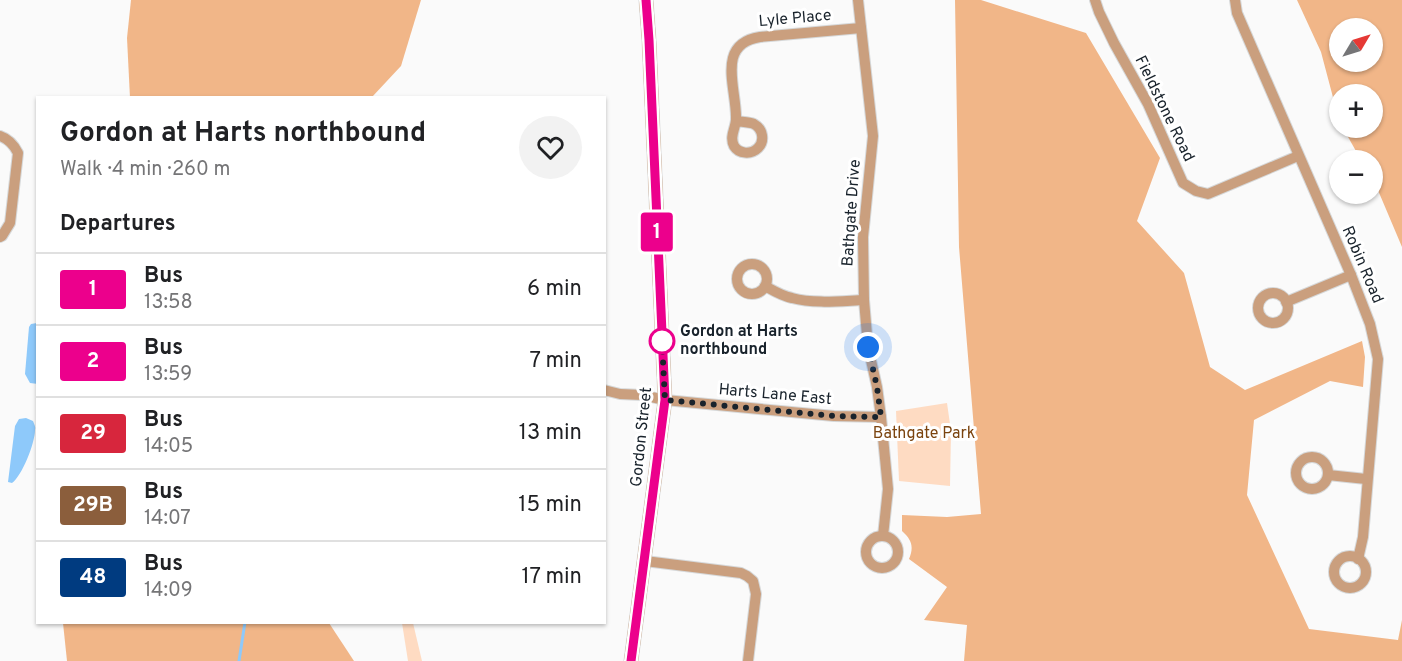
<!DOCTYPE html>
<meta charset="utf-8">
<style>
body{margin:0;font-family:Overpass,sans-serif;background:#f2f2f2;color:#202124;height:100vh;display:flex;flex-direction:column;font-size:22px;white-space:nowrap}
*{box-sizing:border-box;margin:0}
p{font-size:20px;color:#757577}
.icon{flex:none;width:33px;height:33px;fill:none;stroke:currentColor;stroke-width:2;stroke-linecap:round;stroke-linejoin:round}
.map{position:relative;flex:1;overflow:hidden}
.panel{position:absolute;left:36px;top:96px;width:570px;height:528px;display:flex;flex-direction:column;background:#fff;border-radius:0px;box-shadow:0 2px 4px #0004}
.panel>*{flex:none}
.badge{padding:0 12px;border-radius:4px;font-size:21px;line-height:39px}
.needle{width:39px;rotate:52deg}
.fabs{position:absolute;left:1329px;top:18px;display:grid;gap:12px}
.fabs a{display:grid;place-items:center;width:54px;height:54px;border-radius:50%;background:#fff;box-shadow:0 2px 4px #0004;font-size:30px}
.you{position:absolute;width:30px;height:30px;margin:-15px;border:4px solid #fff;border-radius:50%;background:#1a73e8;box-shadow:0 0 0 9px #1a73e833}
.map>.badge{position:absolute;translate:-50% -50%;box-shadow:0 0 0 3px #fff}
h2{padding:0 24px;font-size:22px;line-height:54px}
.round{display:grid;place-items:center;flex:none;width:63px;height:63px;border-radius:32px;background:#f2f2f2}
.head{display:flex;align-items:center;justify-content:space-between;height:102px;padding:0 24px}
h1{font-size:28px;font-weight:700;line-height:45px}
ul{padding:0;list-style:none}
li{display:flex;align-items:center;gap:18px;height:72px;padding:0 24px;border-top:2px solid #e0e0e0}
li div{flex:1}
li b{display:block;font-size:22px}
li em{font-style:normal}
li .badge{min-width:66px;font-weight:700;text-align:center}
.map>svg:first-child{display:block}
</style>
<div class="map">
<svg width="1402" height="661" viewBox="0 0 1402 661">
<rect width="100%" height="100%" fill="#fafafa"/>
<g fill="#fedbc2">
<polygon points="947,403 951,431 950,486 899,481 896,411"/>
<polygon points="402,623 413,623 422,661 408,661"/>
</g>
<g fill="#f1b688" fill-rule="evenodd">
<polygon points="131,0 421,0 401,66 372,97 130,98 127,38"/>
<path d="M955,0H981L1086,33L1160,158L1137,221L1184,273L1210,367L1245,390L1362,341L1365,357L1363,387L1330,381L1254,420L1247,495L1309,629L1398,640L1402,620V661H964L967,625L924,620L947,587L909,559C914,547 912,540 902,531V515L947,517L981,514L959,247Z"/>
<path d="M1297,0H1402V247L1380,195L1373,180L1372,160H1361L1343,128H1372V94H1340L1339,120L1321,52ZM1372,28V62H1340V28Z"/>
<polygon points="63,623 329,623 354,661 67,661"/>
</g>
<g fill="#8ec9fa">
<polygon points="37,323 38,384 30,383 25,374 29,327 31,324"/>
<path d="M26,418L33,421C34,424 36,427 35,430C35,443 22,476 12,483L8,482L15,426L19,419Z"/>
</g>
<g fill="none" stroke-linecap="round" stroke-linejoin="round">
<polyline stroke="#8ec9fa" stroke-width="3" points="239,661 245,622"/>
<defs>
<g id="street">
<polyline points="858,0 873,136 863,237 864,300 868,347 877,387 881,417 888,489 883,536"/>
<polyline points="1095,0 1099,12 1114,43 1148,104 1183,183 1196,191 1208,194 1298,156"/>
<polyline points="1235,0 1237,13 1351,275 1370,324 1378,359 1363,537 1358,559"/>
<path d="M736,121C742,122 749,122 754,124C763,129 765,141 758,148C751,155 739,154 734,146C729,136 736,128 736,119C737,89 715,44 760,37L861,28"/>
<path d="M0,136C9,139 14,145 18,153L10,223L2,236L0,237"/>
<circle cx="752" cy="279" r="15"/>
<path d="M765,286C774,291 782,296 792,298C815,304 840,301 864,300"/>
<circle cx="1273" cy="308" r="15"/>
<polyline points="1286,302 1351,275"/>
<polyline points="604,390 620,394 642,395 665,400 834,416 881,417"/>
<circle cx="1312" cy="473" r="16"/>
<polyline points="1328,475 1366,479"/>
<circle cx="882" cy="552" r="16"/>
<circle cx="1350" cy="572" r="16"/>
<polyline points="645,561 741,573 747,576 753,581 756,594 748,661"/>
</g>
<polyline id="secondary" points="631,661 665,400 649,40 646,0"/>
</defs>
<use href="#street" stroke="#d6d8d9" stroke-width="12"/>
<use href="#secondary" stroke="#d6d8d9" stroke-width="15"/>
<use href="#street" stroke="#ca9f7e" stroke-width="10"/>
<use href="#secondary" stroke="#af713e" stroke-width="14"/>
</g>
<g fill="none" stroke-linecap="round" stroke-linejoin="round">
<defs>
<polyline id="line" points="631,661 665,400 649,40 646,0"/>
</defs>
<use href="#line" stroke="#fff" stroke-width="14"/>
<use href="#line" stroke="#ec008c" stroke-width="9"/>
<polyline stroke="#19232c" stroke-width="6" stroke-dasharray="0 10.8" points="662,341 665,400 834,416 881,417 877,387 868,347"/>
</g>
<circle fill="#fff" stroke="#ec008c" stroke-width="3" cx="662" cy="341" r="12"/>
<g text-anchor="middle" dominant-baseline="central" stroke-width="6" stroke-linejoin="round" paint-order="stroke">
<g font-size="16" fill="#19232c" stroke="#fff">
<text transform="translate(795 19) rotate(-5)">Lyle Place</text>
<text transform="translate(1164 109) rotate(64)">Fieldstone Road</text>
<text transform="translate(852 213) rotate(-86)">Bathgate Drive</text>
<text transform="translate(1362 265) rotate(67)">Robin Road</text>
<text transform="translate(775 395) rotate(5)">Harts Lane East</text>
<text transform="translate(642 437) rotate(-84)">Gordon Street</text>
</g>
<g font-size="16" font-weight="bold" fill="#19232c" stroke="#fff" text-anchor="start">
<text x="680" y="332">Gordon at Harts<tspan x="680" dy="18">northbound</tspan></text>
</g>
<g font-size="16" fill="#7b440f" stroke="#fff">
<text x="924" y="434">Bathgate Park</text>
</g>
</g>
</svg>
<div class="fabs">
<a><svg class="needle" viewBox="-14 -14 28 28"><path d="M0-13l5 13h-10z" fill="#e53935"/><path d="M0 13l5-13h-10z" fill="#757577"/></svg></a>
<a>+</a>
<a>−</a>
</div>
<div class="you" style="left:868px;top:347px"></div>
<b class="badge" style="left:657px;top:232px;background:#ec008c;color:#fff">1</b>
<section class="panel">
<div class="head"><div><h1>Gordon at Harts northbound</h1><p>Walk · 4 min · 260 m</p></div><a class="round"><svg class="icon" aria-label="heart" viewBox="0 0 24 24"><path d="M12 20l-8-8c-3-5 5-10 8-4 3-6 11-1 8 4z"/></svg></a></div>
<h2>Departures</h2>
<ul>
<li><span class="badge" style="background:#ec008c;color:#fff">1</span><div><b>Bus</b><p>13:58</p></div><em>6 min</em></li>
<li><span class="badge" style="background:#ec008c;color:#fff">2</span><div><b>Bus</b><p>13:59</p></div><em>7 min</em></li>
<li><span class="badge" style="background:#d7263d;color:#fff">29</span><div><b>Bus</b><p>14:05</p></div><em>13 min</em></li>
<li><span class="badge" style="background:#8b5e3c;color:#fff">29B</span><div><b>Bus</b><p>14:07</p></div><em>15 min</em></li>
<li><span class="badge" style="background:#003b80;color:#fff">48</span><div><b>Bus</b><p>14:09</p></div><em>17 min</em></li>
</ul>
</section>
</div>
